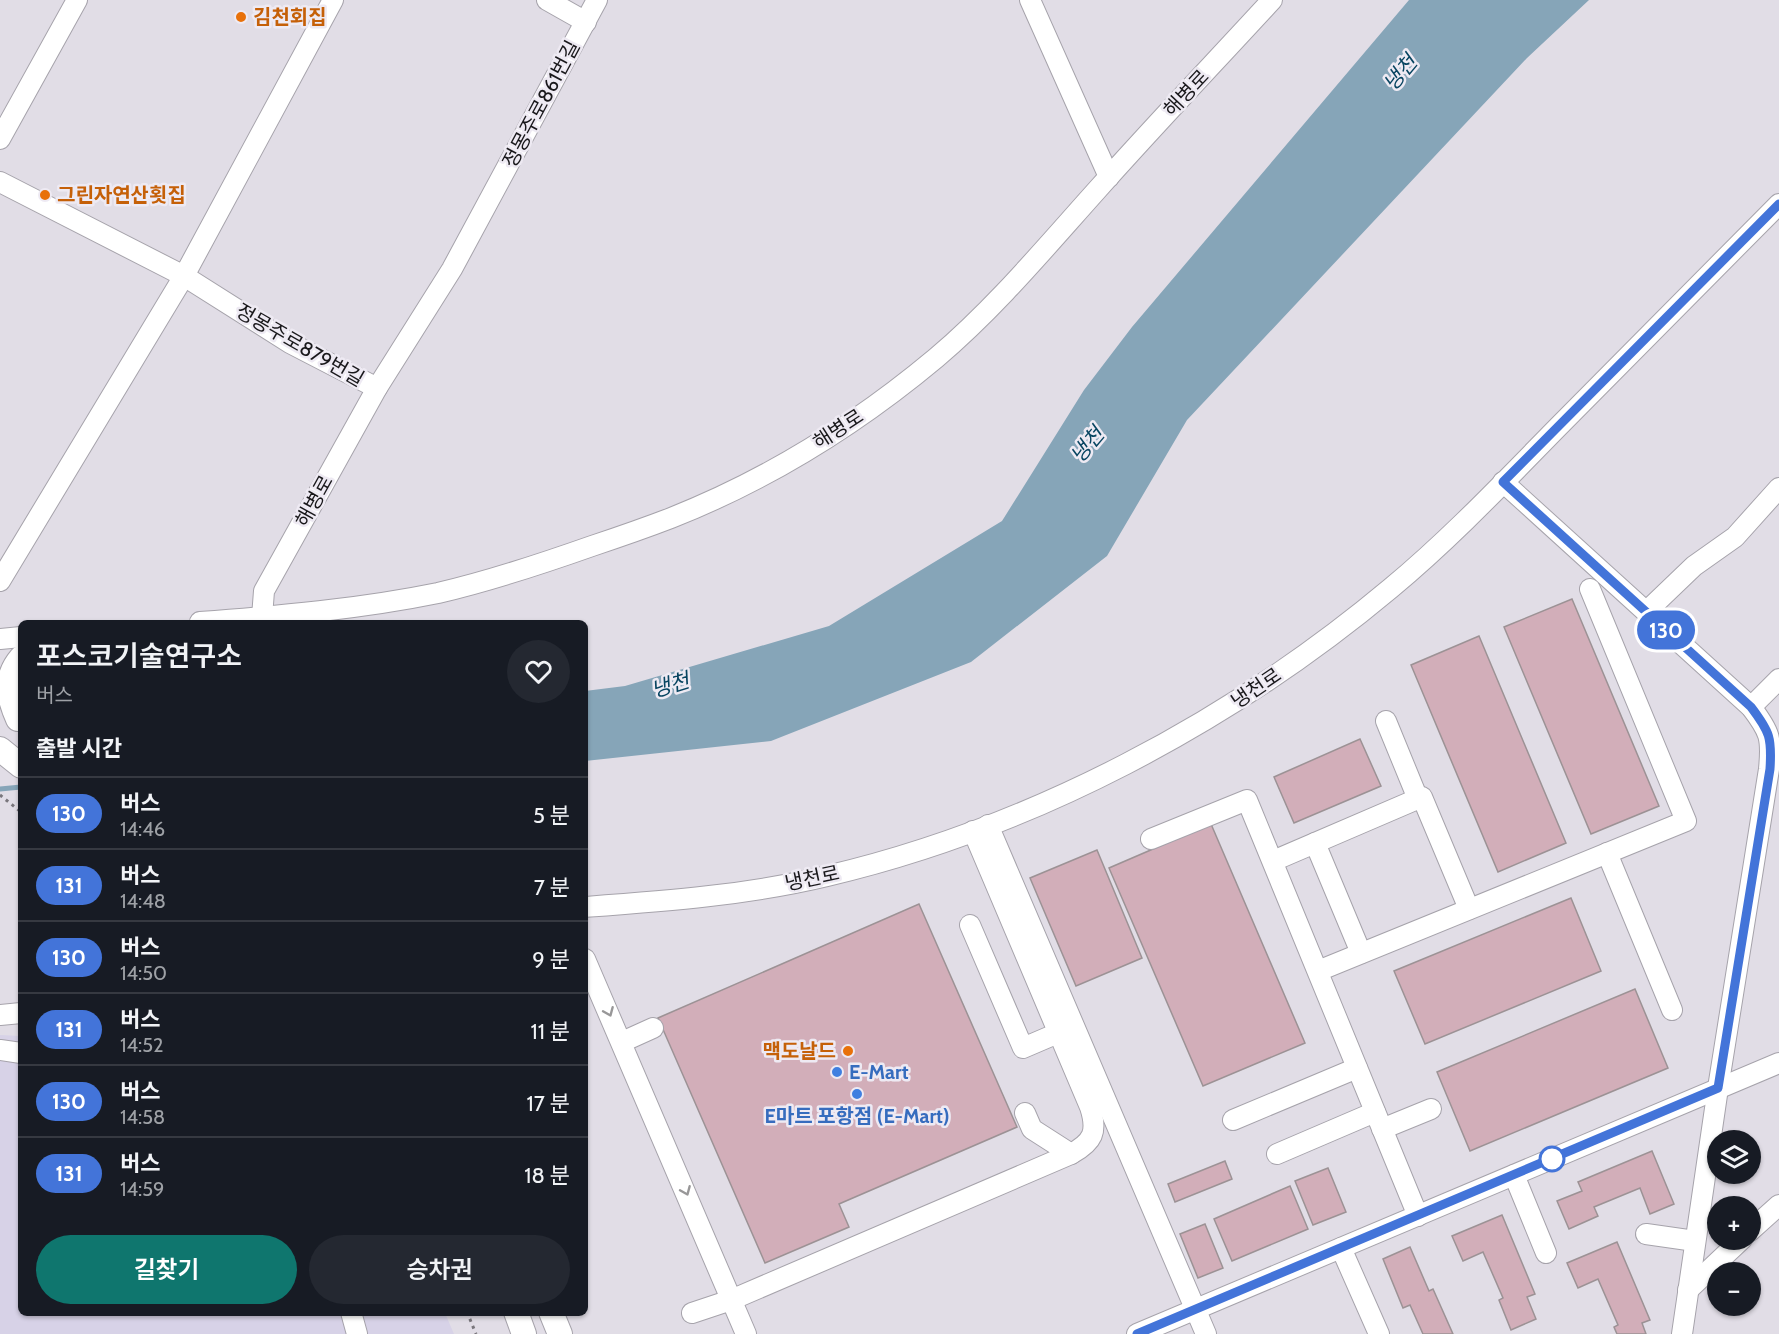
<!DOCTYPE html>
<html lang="ko">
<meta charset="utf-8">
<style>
body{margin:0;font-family:Cabin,"Noto Sans KR",sans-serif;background:#242831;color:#f1f3f6;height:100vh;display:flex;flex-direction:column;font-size:22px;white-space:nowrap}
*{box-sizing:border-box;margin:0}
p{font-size:20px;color:#9ea1a6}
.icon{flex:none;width:33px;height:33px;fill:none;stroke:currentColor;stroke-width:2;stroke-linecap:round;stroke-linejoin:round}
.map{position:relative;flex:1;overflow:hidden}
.panel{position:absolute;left:18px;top:620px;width:570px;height:696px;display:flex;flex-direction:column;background:#171b24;border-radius:9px;box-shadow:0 2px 4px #0004}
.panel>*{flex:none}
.badge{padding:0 12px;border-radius:20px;font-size:21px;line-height:39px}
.controls{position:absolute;left:1707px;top:1130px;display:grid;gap:12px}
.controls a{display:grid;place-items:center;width:54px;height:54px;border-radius:50%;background:#171b24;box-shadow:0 2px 4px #0004;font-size:30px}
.map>.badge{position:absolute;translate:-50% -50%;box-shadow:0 0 0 3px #fff}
h2{padding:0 18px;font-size:22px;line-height:54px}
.round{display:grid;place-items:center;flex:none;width:63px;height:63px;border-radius:32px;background:#242831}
.headline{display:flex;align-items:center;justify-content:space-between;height:102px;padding:0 18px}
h1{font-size:28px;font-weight:600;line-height:45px}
.cta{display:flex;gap:12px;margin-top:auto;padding:12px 18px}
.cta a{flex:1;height:69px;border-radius:36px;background:#0f766e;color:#fff;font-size:24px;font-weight:600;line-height:69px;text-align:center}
.cta a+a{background:#242831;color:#f1f3f6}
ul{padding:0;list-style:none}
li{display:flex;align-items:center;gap:18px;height:72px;padding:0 18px;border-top:2px solid #363941}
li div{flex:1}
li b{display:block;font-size:22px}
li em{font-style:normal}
li .badge{min-width:66px;font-weight:700;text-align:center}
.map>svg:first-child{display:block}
</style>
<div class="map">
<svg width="1779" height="1334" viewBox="0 0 1779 1334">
<rect width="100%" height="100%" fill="#e1dde6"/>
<polygon fill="#d7d2e7" points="0,1035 21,1036 21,1312 445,1313 454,1334 0,1334"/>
<polygon fill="#86a5b8" points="1409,0 1589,0 1527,58 1187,420 1107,556 971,662 771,741 585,761 585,691 625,686 829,626 1002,521 1084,390 1132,327"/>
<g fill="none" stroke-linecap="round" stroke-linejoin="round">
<polyline stroke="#86a5b8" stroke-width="5" points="0,789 21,787"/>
</g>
<g fill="#d2aeb9" stroke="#9c9295" stroke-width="1.5">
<polygon points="1572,599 1659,806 1591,834 1504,627"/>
<polygon points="1479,636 1566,843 1498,872 1411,665"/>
<polygon points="1360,739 1381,786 1294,823 1274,777"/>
<polygon points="1211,824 1305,1043 1203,1086 1109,868"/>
<polygon points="1097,850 1142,958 1076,986 1030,878"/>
<polygon points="1571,898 1601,971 1425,1044 1394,971"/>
<polygon points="919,904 1017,1127 839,1204 849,1227 765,1263 658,1018"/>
<polygon points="1635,989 1668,1068 1470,1151 1437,1072"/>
<polygon points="1652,1151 1674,1204 1650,1214 1640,1188 1594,1207 1598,1216 1569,1229 1557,1201 1582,1191 1578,1182"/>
<polygon points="1225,1161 1232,1179 1175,1202 1168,1184"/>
<polygon points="1328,1168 1346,1212 1313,1225 1295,1181"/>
<polygon points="1290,1186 1308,1229 1232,1261 1214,1219"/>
<polygon points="1502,1215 1535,1294 1527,1297 1536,1319 1511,1330 1499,1300 1503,1298 1483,1252 1463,1261 1452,1236"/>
<polygon points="1205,1224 1223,1268 1198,1278 1180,1234"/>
<polygon points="1617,1242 1650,1320 1642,1323 1646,1334 1617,1334 1614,1327 1618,1325 1598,1279 1578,1288 1567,1263"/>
<polygon points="1410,1247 1429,1291 1433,1289 1453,1334 1423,1334 1410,1305 1403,1308 1383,1259"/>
</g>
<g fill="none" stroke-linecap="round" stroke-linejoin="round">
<defs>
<g id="minor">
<polyline points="547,0 586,22"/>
<polyline points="1030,0 1109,177"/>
<polyline points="0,139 77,0"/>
<polyline points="0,182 184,276 290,343 377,388"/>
<path d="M1503,482L1751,707C1770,732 1772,738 1769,769L1718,1088L1682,1334"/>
<polyline points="0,581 184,276 333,0"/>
<polyline points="1646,612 1694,566 1735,537 1779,488"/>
<polyline points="262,617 264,591 377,388 452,269 597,0"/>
<path d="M200,622C279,616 360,609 438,593C490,581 541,564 592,546C619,537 645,528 671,518C767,480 857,424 936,358C995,308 1045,248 1097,190C1154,126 1214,63 1272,0"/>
<polyline points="0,639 21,637"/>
<polyline points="1751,707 1779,679"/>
<polyline points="1386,721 1418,799"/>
<polyline points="988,825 1206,1334"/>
<polyline points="1151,839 1247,800 1418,1216"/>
<polyline points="1315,843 1361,953"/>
<polyline points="1607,853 1672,1010"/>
<polyline points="1273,861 1422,797 1469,909"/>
<path d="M585,907C666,901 748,895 827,876C1031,828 1231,722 1391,588C1450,539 1503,483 1557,428C1631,354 1705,279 1779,204"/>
<polyline points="970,925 1023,1048 1058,1033"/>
<polyline points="585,959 746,1334"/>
<polyline points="1318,971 1686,821 1590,589"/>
<polyline points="0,1015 21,1013"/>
<polyline points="622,1042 653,1028"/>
<polyline points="0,1050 21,1053"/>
<polyline points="1025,1113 1032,1129 1071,1154"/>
<polyline points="1233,1120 1357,1068"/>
<polyline points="1382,1129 1431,1109"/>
<polyline points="1277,1154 1375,1112"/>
<polyline points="1514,1175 1546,1253"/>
<polyline points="1750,1231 1779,1205"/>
<polyline points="1646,1234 1695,1241"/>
<polyline points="1341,1248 1379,1334"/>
<polyline points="1688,1290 1742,1239"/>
<polyline points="351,1312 357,1334"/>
<path d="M692,1313L731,1300L1071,1154C1093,1142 1098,1132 1090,1107L973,831"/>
<polyline points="1137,1334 1779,1063"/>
</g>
<g id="major">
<path d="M18,719C8,697 4,678 21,658"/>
<polyline points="0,749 21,766"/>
<polyline points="516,1312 524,1334"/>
<polyline points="551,1312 560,1334"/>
</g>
</defs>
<use href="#minor" stroke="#a6a3ab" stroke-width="22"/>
<use href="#major" stroke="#a6a3ab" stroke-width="26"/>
<g stroke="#79767c" stroke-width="3" stroke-dasharray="3 4.5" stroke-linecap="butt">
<polyline points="0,795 21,812"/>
<polyline points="467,1312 476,1334"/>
</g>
<use href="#minor" stroke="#fff" stroke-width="20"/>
<use href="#major" stroke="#fff" stroke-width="24"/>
</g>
<defs><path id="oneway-chevron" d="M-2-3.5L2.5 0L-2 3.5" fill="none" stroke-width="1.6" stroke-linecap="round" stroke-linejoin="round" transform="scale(1.5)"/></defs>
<g stroke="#989798">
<use href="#oneway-chevron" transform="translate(609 1012) rotate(67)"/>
<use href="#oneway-chevron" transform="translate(686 1191) rotate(67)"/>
</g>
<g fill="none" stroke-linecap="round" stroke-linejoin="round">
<defs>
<path id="line" d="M1137,1334L1718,1088L1770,769C1772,738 1770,732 1751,707L1503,482L1779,204"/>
</defs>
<use href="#line" stroke="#fff" stroke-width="14"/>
<use href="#line" stroke="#4374d9" stroke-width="9"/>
</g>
<g fill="#e8710a" stroke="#eeeaf3" stroke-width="2">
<circle cx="241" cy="17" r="6"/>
<circle cx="45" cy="195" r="6"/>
<circle cx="848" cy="1051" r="6"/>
</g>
<g fill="#3f7fe0" stroke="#eeeaf3" stroke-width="2">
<circle cx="837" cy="1072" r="6"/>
<circle cx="857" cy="1094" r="6"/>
</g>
<circle fill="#fff" stroke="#4374d9" stroke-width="3" cx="1552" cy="1159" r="12"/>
<g text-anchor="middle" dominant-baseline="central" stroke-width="5" stroke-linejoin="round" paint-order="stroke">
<g font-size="20" font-weight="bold" fill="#c56008" stroke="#eeeaf3" text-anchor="start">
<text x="253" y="17">김천회집</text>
<text x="57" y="195">그린자연산횟집</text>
<text x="836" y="1051" text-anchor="end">맥도날드</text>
</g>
<g font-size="20" fill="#19181b" stroke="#eeeaf3">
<text transform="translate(1186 93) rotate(-47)">해병로</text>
<text transform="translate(541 104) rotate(-62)">정몽주로861번길</text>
<text transform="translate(300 345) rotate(30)">정몽주로879번길</text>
<text transform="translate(838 429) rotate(-33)">해병로</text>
<text transform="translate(314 501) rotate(-61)">해병로</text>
<text transform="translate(1256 688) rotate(-34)">냉천로</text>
<text transform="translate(812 878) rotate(-12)">냉천로</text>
</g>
<g font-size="20" font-weight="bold" fill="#366cbe" stroke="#eeeaf3" text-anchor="start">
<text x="849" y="1072">E-Mart</text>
<text x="857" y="1116" text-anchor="middle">E마트 포항점 (E-Mart)</text>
</g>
<g font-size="21" font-style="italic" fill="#074460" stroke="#eeeaf3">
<text transform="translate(1400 73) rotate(-50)">냉천</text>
<text transform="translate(1087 445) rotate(-50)">냉천</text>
<text transform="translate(670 685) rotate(-17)">냉천</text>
</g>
</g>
</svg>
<div class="controls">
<a><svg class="icon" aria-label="layers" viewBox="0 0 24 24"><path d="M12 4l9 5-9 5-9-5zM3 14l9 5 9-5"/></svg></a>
<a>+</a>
<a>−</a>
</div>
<b class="badge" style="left:1666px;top:630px;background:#4374d9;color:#fff">130</b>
<section class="panel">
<div class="headline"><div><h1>포스코기술연구소</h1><p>버스</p></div><a class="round"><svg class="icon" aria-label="heart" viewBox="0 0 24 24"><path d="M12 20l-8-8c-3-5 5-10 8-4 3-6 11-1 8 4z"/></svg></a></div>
<h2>출발 시간</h2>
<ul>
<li><span class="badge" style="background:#4374d9;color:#fff">130</span><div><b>버스</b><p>14:46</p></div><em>5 분</em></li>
<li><span class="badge" style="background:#4374d9;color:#fff">131</span><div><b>버스</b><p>14:48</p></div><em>7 분</em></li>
<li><span class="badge" style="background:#4374d9;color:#fff">130</span><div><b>버스</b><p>14:50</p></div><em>9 분</em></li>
<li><span class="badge" style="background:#4374d9;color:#fff">131</span><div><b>버스</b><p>14:52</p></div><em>11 분</em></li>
<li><span class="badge" style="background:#4374d9;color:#fff">130</span><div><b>버스</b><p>14:58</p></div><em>17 분</em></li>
<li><span class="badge" style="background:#4374d9;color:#fff">131</span><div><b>버스</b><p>14:59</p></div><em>18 분</em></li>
</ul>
<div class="cta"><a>길찾기</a><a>승차권</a></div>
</section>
</div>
